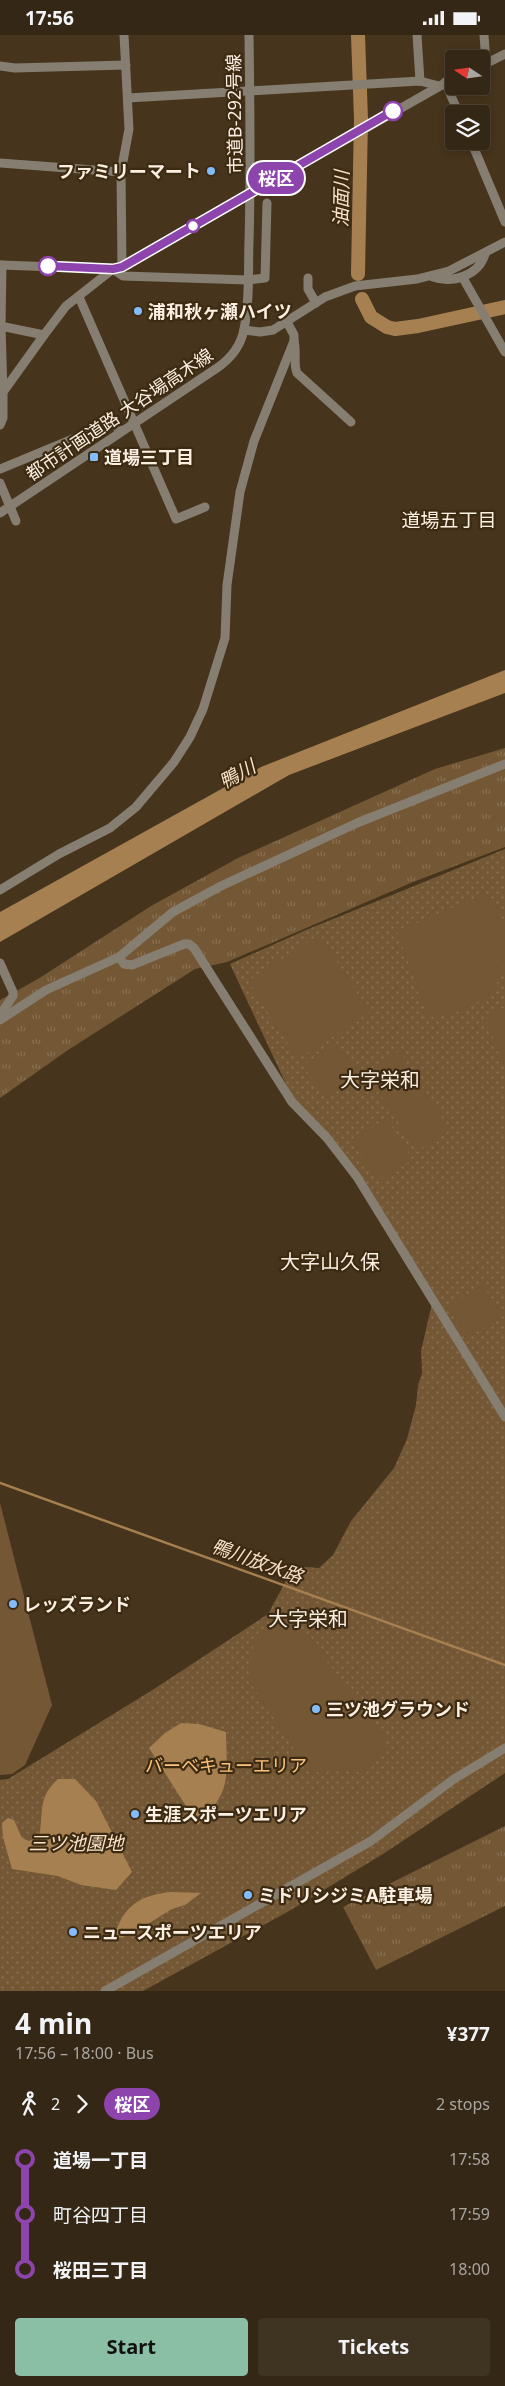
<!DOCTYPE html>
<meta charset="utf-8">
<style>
body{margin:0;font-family:"Noto Sans","Noto Sans JP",sans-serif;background:#3f3322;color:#f1f3f6;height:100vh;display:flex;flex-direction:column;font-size:19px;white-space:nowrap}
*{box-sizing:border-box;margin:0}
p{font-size:16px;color:#a9a5a0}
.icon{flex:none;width:28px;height:28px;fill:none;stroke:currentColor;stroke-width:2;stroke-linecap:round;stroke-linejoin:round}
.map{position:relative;height:1956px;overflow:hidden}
.details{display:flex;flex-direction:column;background:#342715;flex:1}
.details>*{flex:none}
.badge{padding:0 10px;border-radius:16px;font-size:18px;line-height:32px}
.needle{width:32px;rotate:283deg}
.controls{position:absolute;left:445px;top:15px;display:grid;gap:10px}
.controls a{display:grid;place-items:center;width:45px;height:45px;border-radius:5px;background:#342715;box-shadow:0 2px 8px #0003,0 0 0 1px #4e4434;font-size:25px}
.map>.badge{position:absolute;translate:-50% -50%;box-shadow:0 0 0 2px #fff}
.legs{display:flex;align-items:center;gap:8px;height:55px;padding:0 15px;font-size:16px}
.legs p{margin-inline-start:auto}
.headline{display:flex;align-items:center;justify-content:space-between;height:85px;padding:0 15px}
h1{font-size:28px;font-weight:700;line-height:38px}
.button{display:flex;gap:10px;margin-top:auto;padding:10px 15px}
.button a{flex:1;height:58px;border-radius:5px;background:#8abfa5;color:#111;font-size:20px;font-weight:700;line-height:58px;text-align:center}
.button a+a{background:#3f3322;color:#f1f3f6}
ul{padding:0 15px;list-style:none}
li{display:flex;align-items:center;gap:18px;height:55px;font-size:19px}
li i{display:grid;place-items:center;width:8px;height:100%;margin:0 6px;background:currentColor}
li i::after{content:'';width:12px;height:12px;margin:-6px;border:4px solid;border-radius:50%;background:#342715}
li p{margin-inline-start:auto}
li:first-child i{background:linear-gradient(#0000 50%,currentColor 0)}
li:last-child i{background:linear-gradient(currentColor 50%,#0000 0)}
.status{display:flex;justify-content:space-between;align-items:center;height:35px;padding:0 25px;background:#342715;direction:ltr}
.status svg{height:14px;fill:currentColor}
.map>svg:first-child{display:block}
</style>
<div class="status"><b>17:56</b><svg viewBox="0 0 49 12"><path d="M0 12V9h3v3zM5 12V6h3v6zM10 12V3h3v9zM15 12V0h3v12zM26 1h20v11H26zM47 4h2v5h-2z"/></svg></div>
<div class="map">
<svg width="505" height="1956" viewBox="0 0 505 1956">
<defs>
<pattern id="grass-tufts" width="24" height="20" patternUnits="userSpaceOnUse" patternTransform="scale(1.25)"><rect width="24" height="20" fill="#745835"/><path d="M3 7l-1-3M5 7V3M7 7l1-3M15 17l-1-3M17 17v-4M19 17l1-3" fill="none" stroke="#897052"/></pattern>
<pattern id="park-dots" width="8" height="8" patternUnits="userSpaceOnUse" patternTransform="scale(1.25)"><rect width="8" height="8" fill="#745835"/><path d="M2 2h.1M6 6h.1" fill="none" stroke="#897052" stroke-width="1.8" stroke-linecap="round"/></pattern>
</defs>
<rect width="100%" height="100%" fill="#46341c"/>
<g fill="url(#grass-tufts)">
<polygon points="505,713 505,812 413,847 227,927 195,934 68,1015 0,1063 0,965 38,944 151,871 238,823 435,734"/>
<polygon points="505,1791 505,1871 376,1935 343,1872"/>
</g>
<polygon fill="url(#park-dots)" points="505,814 505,1738 383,1819 289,1876 143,1956 0,1956 0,1745 8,1744 154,1654 268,1579 294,1531 319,1533 333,1520 351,1486 394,1433 407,1404 416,1370 418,1350 422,1338 421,1316 433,1264 377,1171 293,1064 230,929 306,895"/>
<g fill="#745835">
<path d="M486,859C504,882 505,885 505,915C505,963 470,976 428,983L397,896Z"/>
<polygon points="320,899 369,978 298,1024 248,946"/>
<polygon points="505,972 505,1034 484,980"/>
<polygon points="338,1008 359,1040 324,1062 303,1030"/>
<polygon points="399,1016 450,1095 417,1116 366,1038"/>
<polygon points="387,1083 412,1125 377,1147 351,1105"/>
<polygon points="483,1250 502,1282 466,1303 447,1271"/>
<polygon points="0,1468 52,1670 25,1730 12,1739 0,1740"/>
<polygon points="287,1593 306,1600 386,1702 385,1712 367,1735 360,1737 336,1734 310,1738 250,1647 253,1609 257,1601 264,1596"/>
</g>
<g fill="#a68050">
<polygon points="505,635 505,658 289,740 0,907 0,877 261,732"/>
<path d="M181,1688L199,1689L226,1697C226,1715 229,1738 223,1755C218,1769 206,1780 198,1790L149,1713L165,1698Z"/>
<path d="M58,1744H75L96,1766L132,1837L116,1855L81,1850L58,1841L12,1834L3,1802L2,1788L8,1783L14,1785L22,1803L29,1806L39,1802C44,1778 37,1763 58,1744Z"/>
<path d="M171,1857L201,1858L185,1870L172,1874L130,1900L118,1903L116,1896C126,1868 143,1860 171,1857Z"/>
</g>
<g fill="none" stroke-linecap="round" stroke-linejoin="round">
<polyline stroke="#a68050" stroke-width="2.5" points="0,1448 505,1630"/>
<g stroke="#a68050" stroke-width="14">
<polyline points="358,239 361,84 358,0"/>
<polyline points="362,264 371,282 387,292 395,294 418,291 505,272"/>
</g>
<g stroke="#877e72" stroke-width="9">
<polyline points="417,0 420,46"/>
<polyline points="484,0 486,28"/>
<polyline points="483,30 505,19"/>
<polyline points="0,31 15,33 126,30"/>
<polyline points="445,47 459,79"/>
<polyline points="128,63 420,46 439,51"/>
<polyline points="471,106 505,187"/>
<polyline points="0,128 121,137"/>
<polyline points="0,230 113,234 122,232 454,43"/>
<polyline points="2,230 1,291 3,357"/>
<polyline points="122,232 121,137 129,94 124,0"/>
<path d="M433,242C453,249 479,240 485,219"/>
<polyline points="308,243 308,254 316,268"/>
<polyline points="463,243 505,317"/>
<polyline points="79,262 176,484 205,472"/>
<polyline points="0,291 44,300"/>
<polyline points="244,295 260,297 273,295 325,262 355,251 417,244 449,236 505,207"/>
<path d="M294,306C297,317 293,329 297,338L351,387"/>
<polyline points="0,390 3,383 3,357 44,300 66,271 113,234 123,241 248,245 265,243 267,168"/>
<polyline points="0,434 114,387 120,397"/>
<polyline points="0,448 16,486"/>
<path d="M0,478L217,333C230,324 241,311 244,294C250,265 248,235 249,206C251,137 250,69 249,0"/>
<polyline points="0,855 59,819 110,793 136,772 174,727 190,702 203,674 225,603 227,550 240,457 254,406 294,306 294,300 287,287"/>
<polyline points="119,922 173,877 221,851 357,788 505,729"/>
<polyline points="0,928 13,957 13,961 0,980"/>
<polyline points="0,985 46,955 119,922 124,929 132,930 184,909 189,909 194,913 292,1067 327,1103 357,1142 505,1382"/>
<polyline points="105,1956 371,1806 454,1744 505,1713"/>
</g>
</g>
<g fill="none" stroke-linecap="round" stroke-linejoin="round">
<defs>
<polyline id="line-1" points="48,231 113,234 122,232 393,76"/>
</defs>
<use href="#line-1" stroke="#fff" stroke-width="11"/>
<use href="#line-1" stroke="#8e44ad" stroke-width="8"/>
</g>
<g fill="#fff" stroke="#8e44ad" stroke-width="2.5">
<circle cx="393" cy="76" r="9"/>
<circle cx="193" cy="191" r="6"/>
<circle cx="48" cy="231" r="9"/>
</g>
<g fill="#83bcfb" stroke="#3c2a12" stroke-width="2">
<circle cx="211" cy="136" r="5"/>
<circle cx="138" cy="276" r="5"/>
<rect x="89" y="417" width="10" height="10" rx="2.5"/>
<circle cx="13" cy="1569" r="5"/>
<circle cx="316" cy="1674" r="5"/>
<circle cx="135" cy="1779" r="5"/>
<circle cx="248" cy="1860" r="5"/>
<circle cx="73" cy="1897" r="5"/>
</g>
<g text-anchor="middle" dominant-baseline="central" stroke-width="4.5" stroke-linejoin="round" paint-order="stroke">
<g font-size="18" fill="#fbefe1" stroke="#3c2a12">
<text transform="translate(234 79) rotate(-91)">市道B-292号線</text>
<text transform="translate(119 379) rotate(-34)">都市計画道路 大谷場高木線</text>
</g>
<g font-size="18" font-weight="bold" fill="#fbefe1" stroke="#3c2a12" text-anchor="start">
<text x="201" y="136" text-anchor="end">ファミリーマート</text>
<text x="148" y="276">浦和秋ヶ瀬ハイツ</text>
<text x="104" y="422">道場三丁目</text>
<text x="23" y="1569">レッズランド</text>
<text x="326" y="1674">三ツ池グラウンド</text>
<text x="145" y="1779">生涯スポーツエリア</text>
<text x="258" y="1860">ミドリシジミA駐車場</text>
<text x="83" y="1897">ニュースポーツエリア</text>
</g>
<g font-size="18" fill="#fbc27b" stroke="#3c2a12">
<text x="226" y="1730">バーベキューエリア</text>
</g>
<g font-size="19" font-style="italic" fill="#f8e0c5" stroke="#3c2a12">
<text transform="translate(341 164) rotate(-89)">油面川</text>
<text transform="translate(237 739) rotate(-29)">鴨川</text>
<text transform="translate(257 1526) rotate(20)">鴨川放水路</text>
<text x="76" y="1808">三ツ池園地</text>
</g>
<g font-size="19" fill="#fbefe1" stroke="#3c2a12">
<text x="449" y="485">道場五丁目</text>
</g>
<g font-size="20" fill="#fbefe1" stroke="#3c2a12">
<text x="380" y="1044">大字栄和</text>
<text x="330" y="1226">大字山久保</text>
<text x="308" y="1583">大字栄和</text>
</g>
</g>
</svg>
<div class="controls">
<a><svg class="needle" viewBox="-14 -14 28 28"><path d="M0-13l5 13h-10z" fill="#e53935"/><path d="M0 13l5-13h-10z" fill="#a9a5a0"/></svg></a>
<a><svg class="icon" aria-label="layers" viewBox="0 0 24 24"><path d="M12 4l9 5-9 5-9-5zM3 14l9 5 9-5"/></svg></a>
</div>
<b class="badge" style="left:276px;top:143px;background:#8e44ad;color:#fff">桜区</b>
</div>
<section class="details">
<div class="headline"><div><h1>4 min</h1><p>17:56 – 18:00 · Bus</p></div><b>¥377</b></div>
<div class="legs"><svg class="icon" aria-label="walk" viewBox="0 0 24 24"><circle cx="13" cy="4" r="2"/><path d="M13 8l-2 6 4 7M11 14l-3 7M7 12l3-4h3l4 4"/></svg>2<svg class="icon" aria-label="forward" viewBox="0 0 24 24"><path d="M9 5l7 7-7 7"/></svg><b class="badge" style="background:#8e44ad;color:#fff">桜区</b><p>2 stops</p></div>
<ul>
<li><i style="color:#8e44ad"></i><b>道場一丁目</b><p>17:58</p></li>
<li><i style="color:#8e44ad"></i><span>町谷四丁目</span><p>17:59</p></li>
<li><i style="color:#8e44ad"></i><b>桜田三丁目</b><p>18:00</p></li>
</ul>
<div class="button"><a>Start</a><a>Tickets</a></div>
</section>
